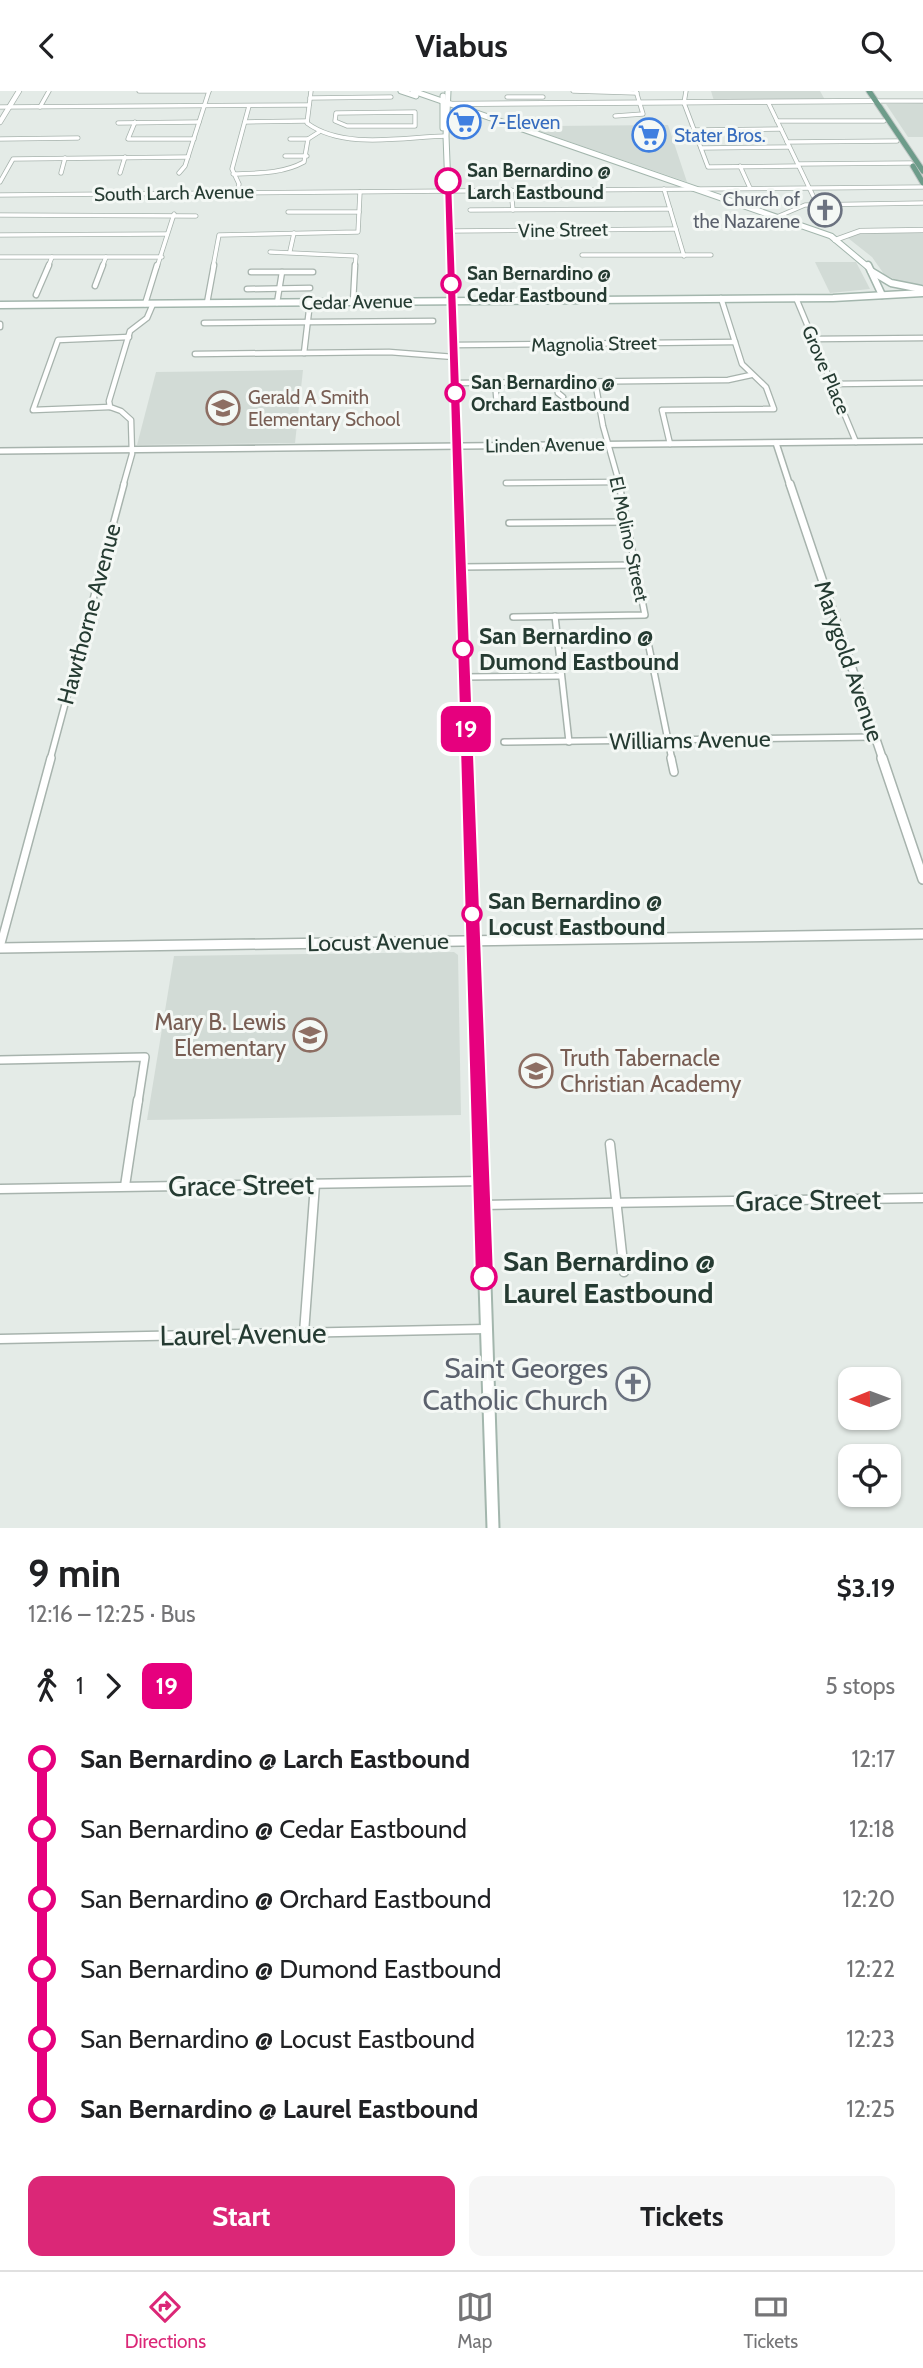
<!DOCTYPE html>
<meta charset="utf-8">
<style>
body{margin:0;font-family:Cabin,sans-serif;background:#f6f6f6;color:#202124;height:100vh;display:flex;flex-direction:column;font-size:26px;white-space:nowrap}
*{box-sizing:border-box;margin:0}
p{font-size:23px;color:#757577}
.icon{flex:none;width:38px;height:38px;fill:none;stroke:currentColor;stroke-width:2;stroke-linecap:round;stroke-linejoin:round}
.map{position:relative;height:1437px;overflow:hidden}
.sheet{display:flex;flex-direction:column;background:#fff;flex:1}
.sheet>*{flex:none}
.badge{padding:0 14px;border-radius:10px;font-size:24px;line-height:46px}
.needle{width:46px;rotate:269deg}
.buttons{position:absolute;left:838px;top:1276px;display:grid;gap:14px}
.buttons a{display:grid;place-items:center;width:63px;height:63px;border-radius:14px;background:#fff;box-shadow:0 2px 5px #0004;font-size:35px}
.map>.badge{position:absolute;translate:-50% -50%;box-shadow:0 0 0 4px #fff}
.legs{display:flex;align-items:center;gap:10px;height:77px;padding:0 28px;font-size:23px}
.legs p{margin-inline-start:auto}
.head{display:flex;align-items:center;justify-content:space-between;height:119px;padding:0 28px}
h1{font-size:38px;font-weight:800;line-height:52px}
.button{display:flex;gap:14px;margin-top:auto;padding:14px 28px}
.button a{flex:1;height:80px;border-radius:14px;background:#db2777;color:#fff;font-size:28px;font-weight:800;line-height:80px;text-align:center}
.button a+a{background:#f6f6f6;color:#202124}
ul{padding:0 28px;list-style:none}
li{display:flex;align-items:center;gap:24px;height:70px;font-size:26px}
li i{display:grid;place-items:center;width:10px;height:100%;margin:0 9px;background:currentColor}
li i::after{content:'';width:18px;height:18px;margin:-9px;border:5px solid;border-radius:50%;background:#fff}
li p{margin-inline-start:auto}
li:first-child i{background:linear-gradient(#0000 50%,currentColor 0)}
li:last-child i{background:linear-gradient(currentColor 50%,#0000 0)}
header{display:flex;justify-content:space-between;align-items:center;height:91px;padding:0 28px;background:#fff;font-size:32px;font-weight:800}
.dock{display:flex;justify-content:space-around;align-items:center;height:98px;border-top:2px solid #e0e0e0;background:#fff;font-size:19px;color:#757577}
.dock a{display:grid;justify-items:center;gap:4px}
.dock .current{color:#db2777}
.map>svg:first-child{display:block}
</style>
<header><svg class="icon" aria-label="back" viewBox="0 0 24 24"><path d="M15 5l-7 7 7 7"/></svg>Viabus<svg class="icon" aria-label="search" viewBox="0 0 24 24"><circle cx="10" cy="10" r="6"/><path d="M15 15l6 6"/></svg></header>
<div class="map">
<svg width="923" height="1437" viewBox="0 0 923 1437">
<rect width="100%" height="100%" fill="#e4ebe7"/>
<g fill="#d2dbd6">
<polygon points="711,0 820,0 825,9 714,10"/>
<polygon points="923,12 923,46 908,46 886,13"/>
<polygon points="668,34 687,91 538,40 550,35"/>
<polygon points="923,141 923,194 902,192 884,183 872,166 848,147 862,142"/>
<polygon points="815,171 856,171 870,198 830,202"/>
<polygon points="303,279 295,352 137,354 156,281"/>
<polygon points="454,861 458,864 461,1024 147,1029 174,865"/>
</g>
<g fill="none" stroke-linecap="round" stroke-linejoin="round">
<defs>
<g id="minor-far4">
<polyline points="139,0 209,0"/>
<path d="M311,0L307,32C343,59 404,46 446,45"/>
<polyline points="573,0 637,2"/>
<polyline points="686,0 684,12 708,76 798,75"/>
<polyline points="507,6 543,6"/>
<polyline points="310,7 391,6"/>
<polyline points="875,10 923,10"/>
<polyline points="768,11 817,113"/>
<polyline points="0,16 309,14"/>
<polyline points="40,16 49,0"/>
<polygon points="415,21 415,35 347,35 335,30 336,22"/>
<polyline points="615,25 643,23 636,0"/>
<polyline points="777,30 884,30"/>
<polyline points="135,31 128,48 194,48"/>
<polyline points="245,31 307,30"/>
<polyline points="118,32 199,31"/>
<polyline points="695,39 781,38"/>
<polyline points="0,48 78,47"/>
<polyline points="290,48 308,48"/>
<polyline points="787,51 897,50"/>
<polyline points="701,57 789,56"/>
<polyline points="285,65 307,65"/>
<polyline points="798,73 911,72"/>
<polyline points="740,75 750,97"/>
<polyline points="61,82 65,67"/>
<polyline points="120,82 125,66"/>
<polyline points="179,82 185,75 209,0"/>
<path d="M233,83C258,82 282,83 304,71L308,48L319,41"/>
<polyline points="0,91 13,68 188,66"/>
<polyline points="664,98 684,165"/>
<polyline points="511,99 513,119"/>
<polyline points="237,102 239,93 232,78 249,15"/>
<polyline points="0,104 923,96"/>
<polyline points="470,119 670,118"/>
<polyline points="288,121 359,121"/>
<polyline points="0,124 196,125"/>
<polyline points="772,128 805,114 923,112"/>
<polyline points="450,140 676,138"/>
<polyline points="0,144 167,143"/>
<polyline points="290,160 294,142"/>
<polyline points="270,161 356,165 355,176"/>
<polyline points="582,164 711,164"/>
<polyline points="0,166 162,166"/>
<polyline points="48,176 52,166"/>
<polyline points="102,176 106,166"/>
<polyline points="157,176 174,123"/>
<polyline points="213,176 219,144 358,141 360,101"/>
</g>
<g id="minor-far3">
<polyline points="251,181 282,181 277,212"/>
<polyline points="282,181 313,181"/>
<polyline points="95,195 103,174"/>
<polyline points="247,198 310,197"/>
<polyline points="36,204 49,174"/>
<polyline points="796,207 856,351"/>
<polyline points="353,211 355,174"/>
<polyline points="207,212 214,174"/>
<polyline points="145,213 157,174"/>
<polyline points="204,232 433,230"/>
<polyline points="0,233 0,236"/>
<polyline points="814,248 923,247"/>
<polyline points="453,254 735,251"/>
<polyline points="304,262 310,211"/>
<polyline points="195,263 389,261 454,266"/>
<polyline points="595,290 603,335 620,395"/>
<polyline points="495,291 497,314 503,319"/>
<polyline points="556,291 558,302 563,306"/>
<polyline points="454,292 728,289 751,284"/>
<polyline points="832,293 923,292"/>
<polyline points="110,316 33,319 58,249 129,246"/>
<polyline points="670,353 662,319 774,318 766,296 742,273 721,207"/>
<polyline points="506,392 619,391"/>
<polyline points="123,395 132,363 131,329 121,320 110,316 109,310 130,240 147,227 153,213"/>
</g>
<g id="minor-far2">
<polyline points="509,432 628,431"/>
<polyline points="460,476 636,474"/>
<polyline points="555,525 569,651"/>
<polyline points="513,526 645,524 619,393"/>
<polyline points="649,556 672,669"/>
<polyline points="464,586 561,585"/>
<polyline points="504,651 875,646"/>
<polyline points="50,669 124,393"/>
</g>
<g id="minor-far1">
<polyline points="671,667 674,681"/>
<polyline points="0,856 51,667"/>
<polyline points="0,969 145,966 138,1011"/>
</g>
<g id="minor">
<polyline points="610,1053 624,1181"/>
<polyline points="125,1095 138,1009"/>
<polyline points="0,1098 482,1090"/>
<polyline points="482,1114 923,1107"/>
<polyline points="304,1242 315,1093"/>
<polyline points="0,1248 486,1238"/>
</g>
<g id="tertiary-far3">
<polyline points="449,13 875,10"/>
<polyline points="0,31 19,0"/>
<polyline points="835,149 860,140 923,139"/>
</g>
<g id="tertiary-far2">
<polyline points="776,352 790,395"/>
<polyline points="0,360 923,350"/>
</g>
<polyline id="tertiary-far1" points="790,393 883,669"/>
<g id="tertiary">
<polyline points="882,667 923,788"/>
<polyline points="0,857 923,843"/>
</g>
<g id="secondary-far4">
<polyline points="401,0 416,5"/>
<polyline points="413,0 831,145 868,176"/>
<polyline points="448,0 446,45 451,176"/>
<polyline points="443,5 443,37"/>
</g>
<g id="secondary-far3">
<polyline points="451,174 458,395"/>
<polyline points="868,174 882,204"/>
<polyline points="871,180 891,192 921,198"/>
<polyline points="0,214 833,207 923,202"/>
</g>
<polyline id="secondary-far2" points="458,393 467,669"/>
<polyline id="secondary-far1" points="467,667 479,1011"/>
<polyline id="secondary" points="479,1009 493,1437"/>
<g id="primary">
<polyline points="869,0 923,80"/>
<polyline points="913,75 923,92"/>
</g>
</defs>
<use href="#minor-far4" stroke="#a7b3ad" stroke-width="5"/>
<use href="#minor-far3" stroke="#a7b3ad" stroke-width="7"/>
<use href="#minor-far2" stroke="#a7b3ad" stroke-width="8"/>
<use href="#minor-far1" stroke="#a7b3ad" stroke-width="10"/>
<use href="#minor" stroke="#a7b3ad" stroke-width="11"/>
<use href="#tertiary-far3" stroke="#a7b3ad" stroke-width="6"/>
<use href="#tertiary-far2" stroke="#a7b3ad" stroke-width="8"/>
<use href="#tertiary-far1" stroke="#a7b3ad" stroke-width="10"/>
<use href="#tertiary" stroke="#a7b3ad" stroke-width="12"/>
<use href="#secondary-far4" stroke="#a3b6ad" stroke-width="7"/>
<use href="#secondary-far3" stroke="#a3b6ad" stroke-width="9"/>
<use href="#secondary-far2" stroke="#a3b6ad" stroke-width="10"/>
<use href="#secondary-far1" stroke="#a3b6ad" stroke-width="13"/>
<use href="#secondary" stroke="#a3b6ad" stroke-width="15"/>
<use href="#primary" stroke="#c2c8c6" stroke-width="7"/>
<use href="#minor-far4" stroke="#fff" stroke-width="3.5"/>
<use href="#minor-far3" stroke="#fff" stroke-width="4.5"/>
<use href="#minor-far2" stroke="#fff" stroke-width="5"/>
<use href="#minor-far1" stroke="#fff" stroke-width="7"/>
<use href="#minor" stroke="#fff" stroke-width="8"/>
<use href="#tertiary-far3" stroke="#fff" stroke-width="4.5"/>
<use href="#tertiary-far2" stroke="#fff" stroke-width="5"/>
<use href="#tertiary-far1" stroke="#fff" stroke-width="7"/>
<use href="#tertiary" stroke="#fff" stroke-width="9"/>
<use href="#secondary-far4" stroke="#fff" stroke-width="5"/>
<use href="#secondary-far3" stroke="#fff" stroke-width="6"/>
<use href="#secondary-far2" stroke="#fff" stroke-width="8"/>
<use href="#secondary-far1" stroke="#fff" stroke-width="10"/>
<use href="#secondary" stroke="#fff" stroke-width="11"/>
<use href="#primary" stroke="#6d9c8a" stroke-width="5"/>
</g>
<polygon fill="#e6007e" stroke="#fff" stroke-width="2" points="448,87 452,90 494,1186 491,1192 484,1194 478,1192 475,1186 444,90"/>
<defs>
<symbol id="supermarket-ring" viewBox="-11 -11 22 22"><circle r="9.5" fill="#f4f8f5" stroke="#3f7fe0" stroke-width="1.5"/><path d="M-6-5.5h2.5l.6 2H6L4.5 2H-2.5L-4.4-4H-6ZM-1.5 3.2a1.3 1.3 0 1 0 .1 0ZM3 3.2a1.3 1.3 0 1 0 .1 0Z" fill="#3f7fe0"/></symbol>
<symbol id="church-ring" viewBox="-11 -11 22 22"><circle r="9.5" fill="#f4f8f5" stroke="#6b7280" stroke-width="1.5"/><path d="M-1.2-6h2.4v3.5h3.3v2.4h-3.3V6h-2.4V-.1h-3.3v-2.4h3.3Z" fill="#6b7280"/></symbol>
<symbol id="school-ring" viewBox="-11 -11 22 22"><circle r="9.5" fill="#f4f8f5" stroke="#8d6e63" stroke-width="1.5"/><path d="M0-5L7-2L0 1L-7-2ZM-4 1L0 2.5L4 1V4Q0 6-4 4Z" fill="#8d6e63"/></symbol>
</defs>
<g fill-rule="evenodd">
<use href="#supermarket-ring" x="445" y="12" width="38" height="38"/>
<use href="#supermarket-ring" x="630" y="25" width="38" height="38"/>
<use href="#church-ring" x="806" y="100" width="38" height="38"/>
<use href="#school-ring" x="204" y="298" width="38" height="38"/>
<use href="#school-ring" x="291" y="925" width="38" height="38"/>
<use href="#school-ring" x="517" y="961" width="38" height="38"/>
<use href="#church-ring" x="614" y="1274" width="38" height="38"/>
</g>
<g fill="#fff" stroke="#e6007e" stroke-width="3.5">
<circle cx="448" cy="90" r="12"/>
<circle cx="451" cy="193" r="9"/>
<circle cx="455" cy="302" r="9"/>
<circle cx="463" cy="558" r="9"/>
<circle cx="472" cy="823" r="9"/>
<circle cx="484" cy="1186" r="12"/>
</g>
<g text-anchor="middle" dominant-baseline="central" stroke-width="6" stroke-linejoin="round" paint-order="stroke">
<g font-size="19" fill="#366cbe" stroke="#f4f8f5" text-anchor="start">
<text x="489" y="31">7-Eleven</text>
<text x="674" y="44">Stater Bros.</text>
</g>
<g font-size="19" font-weight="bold" fill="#253b32" stroke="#f4f8f5" text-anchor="start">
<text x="467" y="79">San Bernardino @<tspan x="467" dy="22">Larch Eastbound</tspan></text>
<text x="467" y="182">San Bernardino @<tspan x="467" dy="22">Cedar Eastbound</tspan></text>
<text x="471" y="291">San Bernardino @<tspan x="471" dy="22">Orchard Eastbound</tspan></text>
</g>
<g font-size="19" fill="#253b32" stroke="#f4f8f5">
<text transform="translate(174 102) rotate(-1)">South Larch Avenue</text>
<text transform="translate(563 139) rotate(-1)">Vine Street</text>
<text transform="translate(357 211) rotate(-1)">Cedar Avenue</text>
<text transform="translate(594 253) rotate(-1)">Magnolia Street</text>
<text transform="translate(826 279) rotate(67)">Grove Place</text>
<text transform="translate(545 354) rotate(-1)">Linden Avenue</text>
<text transform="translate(629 448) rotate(78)">El Molino Street</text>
</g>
<g font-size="19" fill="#5b616d" stroke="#f4f8f5" text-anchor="end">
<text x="800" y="108">Church of<tspan x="800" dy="22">the Nazarene</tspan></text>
</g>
<g font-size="19" fill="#785e54" stroke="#f4f8f5" text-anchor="start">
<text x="248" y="306">Gerald A Smith<tspan x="248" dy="22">Elementary School</tspan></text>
</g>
<g font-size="23" fill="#253b32" stroke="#f4f8f5">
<text transform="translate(89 523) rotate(-75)">Hawthorne Avenue</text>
<text transform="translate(849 570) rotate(71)">Marygold Avenue</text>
<text transform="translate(690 649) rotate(-1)">Williams Avenue</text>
<text transform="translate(378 851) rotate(-1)">Locust Avenue</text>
</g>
<g font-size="23" font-weight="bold" fill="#253b32" stroke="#f4f8f5" text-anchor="start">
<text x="479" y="545">San Bernardino @<tspan x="479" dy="26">Dumond Eastbound</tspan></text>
<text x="488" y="810">San Bernardino @<tspan x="488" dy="26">Locust Eastbound</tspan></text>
</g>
<g font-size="23" fill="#785e54" stroke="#f4f8f5" text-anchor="end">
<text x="286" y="931">Mary B. Lewis<tspan x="286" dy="26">Elementary</tspan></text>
<text x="560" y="967" text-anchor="start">Truth Tabernacle<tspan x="560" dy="26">Christian Academy</tspan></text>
</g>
<g font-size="28" fill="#253b32" stroke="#f4f8f5">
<text transform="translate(241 1094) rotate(-1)">Grace Street</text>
<text transform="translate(808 1109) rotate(-1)">Grace Street</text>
<text transform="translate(243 1243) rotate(-1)">Laurel Avenue</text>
</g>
<g font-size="28" font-weight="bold" fill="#253b32" stroke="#f4f8f5" text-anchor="start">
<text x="503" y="1170">San Bernardino @<tspan x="503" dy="32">Laurel Eastbound</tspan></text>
</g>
<g font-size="28" fill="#5b616d" stroke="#f4f8f5" text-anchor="end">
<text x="608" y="1277">Saint Georges<tspan x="608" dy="32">Catholic Church</tspan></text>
</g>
</g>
</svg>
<div class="buttons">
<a><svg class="needle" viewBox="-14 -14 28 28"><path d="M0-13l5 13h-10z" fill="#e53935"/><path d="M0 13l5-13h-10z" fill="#757577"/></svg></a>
<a><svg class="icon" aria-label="locate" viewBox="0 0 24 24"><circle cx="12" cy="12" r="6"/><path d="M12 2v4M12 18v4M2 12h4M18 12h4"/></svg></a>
</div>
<b class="badge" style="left:466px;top:638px;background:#e6007e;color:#fff">19</b>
</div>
<section class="sheet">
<div class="head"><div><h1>9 min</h1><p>12:16 – 12:25 · Bus</p></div><b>$3.19</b></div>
<div class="legs"><svg class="icon" aria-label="walk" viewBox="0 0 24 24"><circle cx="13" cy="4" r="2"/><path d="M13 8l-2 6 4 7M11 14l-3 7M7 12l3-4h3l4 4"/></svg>1<svg class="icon" aria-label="forward" viewBox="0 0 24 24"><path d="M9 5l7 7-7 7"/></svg><b class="badge" style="background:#e6007e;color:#fff">19</b><p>5 stops</p></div>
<ul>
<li><i style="color:#e6007e"></i><b>San Bernardino @ Larch Eastbound</b><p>12:17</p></li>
<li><i style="color:#e6007e"></i><span>San Bernardino @ Cedar Eastbound</span><p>12:18</p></li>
<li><i style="color:#e6007e"></i><span>San Bernardino @ Orchard Eastbound</span><p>12:20</p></li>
<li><i style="color:#e6007e"></i><span>San Bernardino @ Dumond Eastbound</span><p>12:22</p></li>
<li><i style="color:#e6007e"></i><span>San Bernardino @ Locust Eastbound</span><p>12:23</p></li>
<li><i style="color:#e6007e"></i><b>San Bernardino @ Laurel Eastbound</b><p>12:25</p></li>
</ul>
<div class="button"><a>Start</a><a>Tickets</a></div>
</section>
<nav class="dock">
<a class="current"><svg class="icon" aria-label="directions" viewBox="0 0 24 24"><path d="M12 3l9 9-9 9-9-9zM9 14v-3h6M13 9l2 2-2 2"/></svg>Directions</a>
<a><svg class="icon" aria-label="map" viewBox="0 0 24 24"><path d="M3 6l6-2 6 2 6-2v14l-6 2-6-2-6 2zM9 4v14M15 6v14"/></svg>Map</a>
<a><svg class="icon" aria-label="tickets" viewBox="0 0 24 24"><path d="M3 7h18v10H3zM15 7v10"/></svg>Tickets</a>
</nav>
